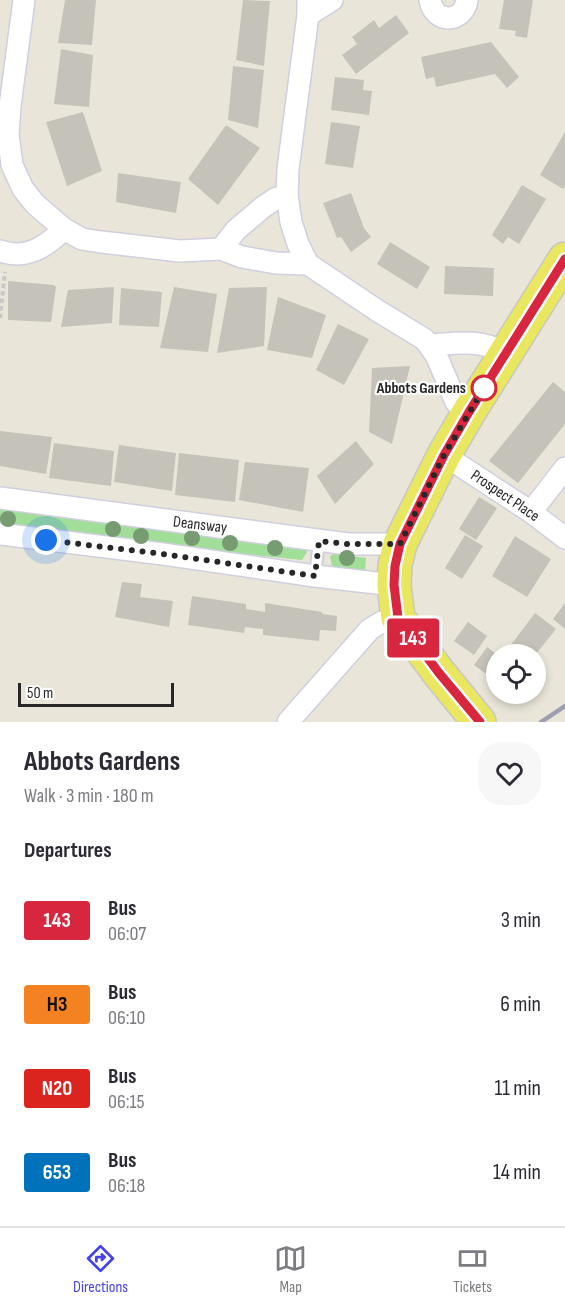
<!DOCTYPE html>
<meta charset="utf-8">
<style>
body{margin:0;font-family:"Sofia Sans Condensed",sans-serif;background:#f7f7f7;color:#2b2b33;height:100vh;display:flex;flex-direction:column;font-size:22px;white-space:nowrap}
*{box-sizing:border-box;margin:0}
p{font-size:20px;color:#7c7c81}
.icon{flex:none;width:33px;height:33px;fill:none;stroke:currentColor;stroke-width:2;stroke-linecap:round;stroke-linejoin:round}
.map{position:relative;height:722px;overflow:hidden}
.drawer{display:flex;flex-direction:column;background:#fff;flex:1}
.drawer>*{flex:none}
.badge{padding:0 12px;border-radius:4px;font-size:21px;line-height:39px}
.fabs{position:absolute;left:486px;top:644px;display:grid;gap:12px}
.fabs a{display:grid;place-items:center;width:60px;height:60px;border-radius:50%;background:#fff;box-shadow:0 3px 9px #0003;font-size:30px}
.scale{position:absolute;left:18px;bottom:15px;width:156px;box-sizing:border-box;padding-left:6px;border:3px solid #272727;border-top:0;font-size:16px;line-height:21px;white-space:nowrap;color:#272727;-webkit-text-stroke:4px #fff;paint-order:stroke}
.you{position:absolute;width:30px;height:30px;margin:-15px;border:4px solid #fff;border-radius:50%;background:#1a73e8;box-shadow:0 0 0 9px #1a73e833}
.map>.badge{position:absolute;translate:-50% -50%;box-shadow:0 0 0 3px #fff}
h2{padding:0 24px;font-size:22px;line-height:54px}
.round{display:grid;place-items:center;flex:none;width:63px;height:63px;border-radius:24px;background:#f7f7f7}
.overview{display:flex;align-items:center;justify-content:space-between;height:102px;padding:0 24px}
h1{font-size:28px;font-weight:700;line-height:45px}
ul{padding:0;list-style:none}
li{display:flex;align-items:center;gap:18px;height:84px;padding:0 24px}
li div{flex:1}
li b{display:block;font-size:22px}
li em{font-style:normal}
li .badge{min-width:66px;font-weight:700;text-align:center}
.dock{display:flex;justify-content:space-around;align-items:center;height:84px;border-top:2px solid #e1e1e2;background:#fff;font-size:16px;color:#7c7c81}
.dock a{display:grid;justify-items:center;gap:3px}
.dock .current{color:#4540f0}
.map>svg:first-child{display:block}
</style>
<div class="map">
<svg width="565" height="722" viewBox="0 0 565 722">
<rect width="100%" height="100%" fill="#e9e6d9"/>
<g fill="#a1de98">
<polygon points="0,508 304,543 307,552 302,560 0,528"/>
<polygon points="334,554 366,558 365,571 339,569 332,566 330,556"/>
</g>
<g fill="#c5c2b9">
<polygon points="65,0 96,0 92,45 58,43"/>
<polygon points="243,0 270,1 264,66 236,60"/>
<polygon points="504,0 533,0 527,38 515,36 516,31 499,29"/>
<polygon points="396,15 409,33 356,74 342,55 357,44 352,37 374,20 379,28"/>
<polygon points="491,42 519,77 507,88 495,74 436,87 434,77 426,79 421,57"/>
<polygon points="61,49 93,55 89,107 54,104"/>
<polygon points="233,66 264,70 258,128 228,120"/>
<polygon points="335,77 364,80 363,90 372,91 369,115 331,110"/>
<polygon points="83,112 102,171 67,186 46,122"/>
<polygon points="331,122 360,126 353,168 325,164"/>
<polygon points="226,125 260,148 218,205 188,179"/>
<polygon points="565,132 565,186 563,189 540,175"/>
<polygon points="118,173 181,182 176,213 116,202"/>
<polygon points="522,185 546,199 519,244 508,237 503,244 492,235"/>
<polygon points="351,193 364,228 371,237 351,252 341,237 337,238 323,203"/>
<polygon points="390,242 430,267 417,289 377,264"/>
<polygon points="445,266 494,268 493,296 444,294"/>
<polygon points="8,281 54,285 56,287 51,322 8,320"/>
<polygon points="114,287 112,323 61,327 68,290"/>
<polygon points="174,287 217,294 208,352 160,348"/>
<polygon points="267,287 264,346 217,353 229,288"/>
<polygon points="121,288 162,292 159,327 119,325"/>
<polygon points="278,297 326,315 312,358 267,350"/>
<polygon points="338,324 369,339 344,385 316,370"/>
<polygon points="410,366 392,444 369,432 372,368"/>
<polygon points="553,382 565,392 565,424 518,483 489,461"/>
<polygon points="0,431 52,437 46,474 0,466"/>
<polygon points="356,441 374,464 335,504 317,476"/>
<polygon points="54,443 114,451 111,486 49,478"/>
<polygon points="119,445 176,453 172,491 114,482"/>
<polygon points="179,453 239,460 235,502 175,495"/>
<polygon points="245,462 309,468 303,512 239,500"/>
<polygon points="479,497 497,508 476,540 459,529"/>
<polygon points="465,535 483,546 462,579 445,568"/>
<polygon points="515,536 551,559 527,597 492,576"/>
<polygon points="122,582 142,584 140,597 173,601 169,627 115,617"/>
<polygon points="192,596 246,604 246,609 265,612 265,603 322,612 322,614 337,616 336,631 320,630 319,641 263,635 263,629 245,627 244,633 188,625"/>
<polygon points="565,603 565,629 553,619"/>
<polygon points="535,613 556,629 536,654 520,654 510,646"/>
<polygon points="468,622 487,636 474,655 454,641"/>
<polygon points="487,647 496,654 496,675 493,679 474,665"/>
</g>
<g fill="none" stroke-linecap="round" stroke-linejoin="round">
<defs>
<polyline id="lane" points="315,576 319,541"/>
<g id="street">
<polyline points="24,0 10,106 8,134 12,165 23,189 35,204 64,229 82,239 101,242 180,251 221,249 242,257 276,263 308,264"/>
<path d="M308,0V15L288,169L287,195L291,222L298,244L308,264L378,311L424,339L429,345C459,343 479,339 506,353"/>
<path d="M430,0C434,24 463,24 467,0"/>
<polyline points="308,15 332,0"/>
<polyline points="221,249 236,230 263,207 275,199 287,195"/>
<path d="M0,251C26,260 46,247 64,229"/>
<polyline points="429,345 437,357 456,402 459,405 469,412"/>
<polyline points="444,455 531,512 565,538"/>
<polyline points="0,498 348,544 400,544"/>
<polyline points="531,512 565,468"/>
<polyline points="0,534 163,554 315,576 394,585"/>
<polyline points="288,722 370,629 382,622 398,618"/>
</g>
<polyline id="primary" points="479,722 439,673 398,618 394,585 395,565 400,544 444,455 469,412 565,259"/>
</defs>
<use href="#lane" stroke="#cfcfe0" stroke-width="14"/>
<use href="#street" stroke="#cfcfe0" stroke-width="24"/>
<use href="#primary" stroke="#c7c7c7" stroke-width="36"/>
<polyline stroke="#c7c7c7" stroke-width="4" stroke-dasharray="4.5 3" stroke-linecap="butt" points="0,318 5,272"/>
<use href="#lane" stroke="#fff" stroke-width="10"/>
<use href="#street" stroke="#fff" stroke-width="21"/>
<use href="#primary" stroke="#e9e65f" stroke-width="33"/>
<polyline stroke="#9e9db1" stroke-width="4.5" points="541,722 565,706"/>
</g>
<g fill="#789c72">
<circle cx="8" cy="519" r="8"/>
<circle cx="113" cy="529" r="8"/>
<circle cx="141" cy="536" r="8"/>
<circle cx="192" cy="538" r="8"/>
<circle cx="230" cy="543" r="8"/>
<circle cx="275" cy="548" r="8"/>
<circle cx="347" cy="558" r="8"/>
</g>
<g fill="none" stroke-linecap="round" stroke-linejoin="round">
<defs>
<polyline id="line" points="480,722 439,673 398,618 394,585 395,566 400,544 444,455 469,412 565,259"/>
</defs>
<use href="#line" stroke="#fff" stroke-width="14"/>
<use href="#line" stroke="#d7263d" stroke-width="9"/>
<polyline stroke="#272727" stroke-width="6" stroke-dasharray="0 10.8" points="46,540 163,554 315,576 319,541 348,544 400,544 444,455 484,388"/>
</g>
<circle fill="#fff" stroke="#d7263d" stroke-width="3" cx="484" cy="388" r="12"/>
<g text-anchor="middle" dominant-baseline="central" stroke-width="4.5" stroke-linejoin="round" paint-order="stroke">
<g font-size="16" font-weight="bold" fill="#272727" stroke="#fff" text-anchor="end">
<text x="466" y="388">Abbots Gardens</text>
</g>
<g font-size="16" fill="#272727" stroke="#fff">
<text transform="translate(505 496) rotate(34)">Prospect Place</text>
<text transform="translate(200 525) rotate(7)">Deansway</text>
</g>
</g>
</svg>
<div class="fabs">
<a><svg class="icon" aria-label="locate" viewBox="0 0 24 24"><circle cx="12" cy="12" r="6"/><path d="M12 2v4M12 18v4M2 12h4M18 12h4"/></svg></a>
</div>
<div class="scale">50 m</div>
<div class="you" style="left:46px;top:540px"></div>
<b class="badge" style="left:413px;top:638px;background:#d7263d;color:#fff">143</b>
</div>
<section class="drawer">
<div class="overview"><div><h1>Abbots Gardens</h1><p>Walk · 3 min · 180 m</p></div><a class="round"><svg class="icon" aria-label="heart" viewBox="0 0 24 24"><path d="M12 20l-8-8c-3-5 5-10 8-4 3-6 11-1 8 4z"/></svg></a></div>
<h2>Departures</h2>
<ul>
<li><span class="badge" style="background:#d7263d;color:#fff">143</span><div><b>Bus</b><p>06:07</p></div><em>3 min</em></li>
<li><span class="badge" style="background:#f58220;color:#111">H3</span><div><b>Bus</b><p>06:10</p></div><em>6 min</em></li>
<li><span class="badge" style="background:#dc241f;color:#fff">N20</span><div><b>Bus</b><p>06:15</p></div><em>11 min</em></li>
<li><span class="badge" style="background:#0072bc;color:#fff">653</span><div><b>Bus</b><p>06:18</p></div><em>14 min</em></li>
</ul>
</section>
<nav class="dock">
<a class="current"><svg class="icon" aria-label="directions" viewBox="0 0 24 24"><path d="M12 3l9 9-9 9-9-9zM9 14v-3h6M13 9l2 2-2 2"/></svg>Directions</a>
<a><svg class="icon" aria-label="map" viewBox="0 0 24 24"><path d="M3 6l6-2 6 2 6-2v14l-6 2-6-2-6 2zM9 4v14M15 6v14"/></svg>Map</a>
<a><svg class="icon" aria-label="tickets" viewBox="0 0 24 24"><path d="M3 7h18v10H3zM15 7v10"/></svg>Tickets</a>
</nav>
